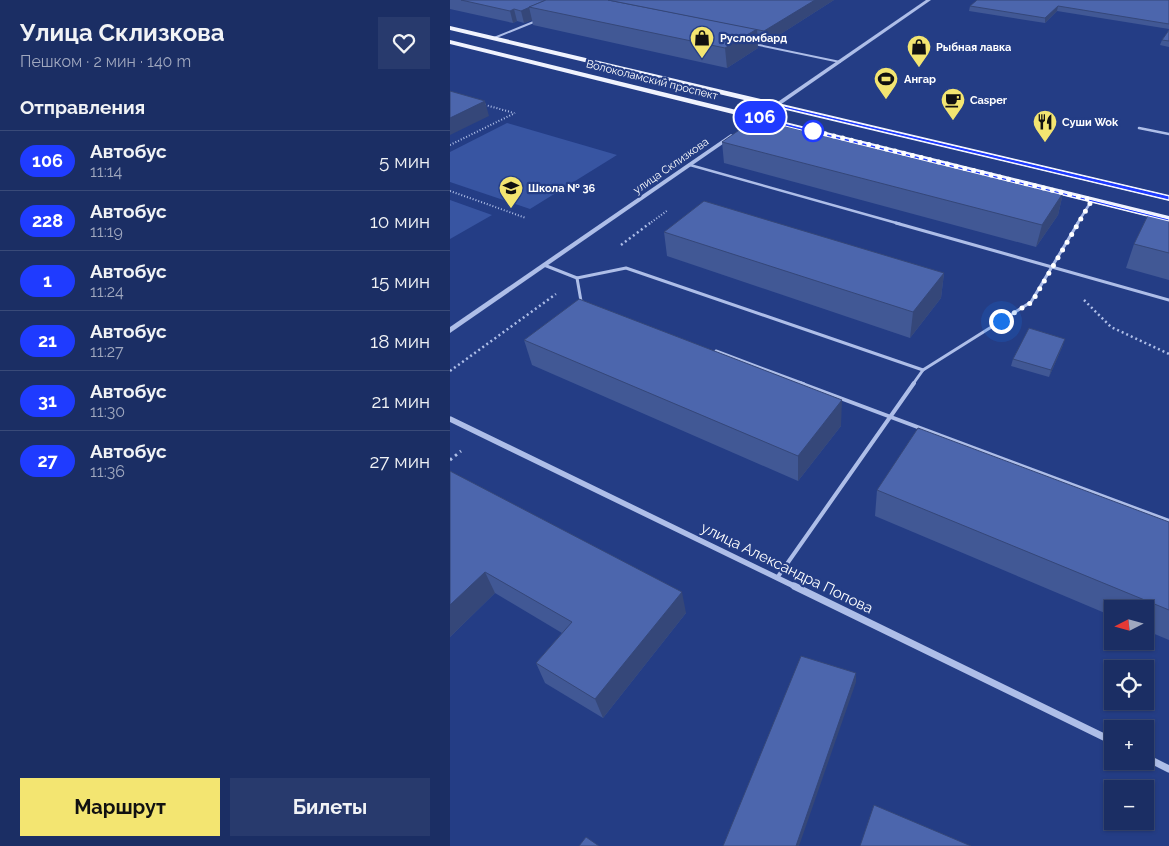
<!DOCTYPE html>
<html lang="ru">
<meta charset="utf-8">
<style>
body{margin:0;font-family:Raleway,sans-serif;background:#283a6d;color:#f1f3f6;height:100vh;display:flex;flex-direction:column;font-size:19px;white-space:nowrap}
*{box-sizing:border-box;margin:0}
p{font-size:16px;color:#a0a8bf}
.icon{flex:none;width:28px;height:28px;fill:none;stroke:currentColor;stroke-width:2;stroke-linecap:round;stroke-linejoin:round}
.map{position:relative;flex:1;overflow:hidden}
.sheet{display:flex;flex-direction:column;background:#1b2e64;width:450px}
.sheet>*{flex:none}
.badge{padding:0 10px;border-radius:16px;font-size:18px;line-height:32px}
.needle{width:32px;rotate:264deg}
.tools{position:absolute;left:654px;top:600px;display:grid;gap:10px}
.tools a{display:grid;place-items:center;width:50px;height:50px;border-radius:0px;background:#1b2e64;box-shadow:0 1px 4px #0004,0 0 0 1px #394a78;font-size:25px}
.you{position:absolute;width:25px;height:25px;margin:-12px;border:4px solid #fff;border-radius:50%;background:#1a73e8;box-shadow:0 0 0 8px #1a73e833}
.map>.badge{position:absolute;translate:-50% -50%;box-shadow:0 0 0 2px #fff}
h2{padding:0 20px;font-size:19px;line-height:45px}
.round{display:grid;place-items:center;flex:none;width:52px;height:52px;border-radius:0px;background:#283a6d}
.headline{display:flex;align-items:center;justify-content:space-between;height:85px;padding:0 20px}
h1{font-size:24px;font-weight:700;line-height:38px}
.action{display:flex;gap:10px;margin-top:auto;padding:10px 20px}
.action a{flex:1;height:58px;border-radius:0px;background:#f3e571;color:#111;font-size:20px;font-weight:700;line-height:58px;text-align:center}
.action a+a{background:#283a6d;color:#f1f3f6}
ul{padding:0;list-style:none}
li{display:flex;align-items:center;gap:15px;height:60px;padding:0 20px;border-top:1px solid #394a78}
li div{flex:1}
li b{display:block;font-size:19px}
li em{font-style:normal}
li .badge{min-width:55px;font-weight:700;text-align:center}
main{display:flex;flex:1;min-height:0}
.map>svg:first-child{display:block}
</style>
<main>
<section class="sheet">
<div class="headline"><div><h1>Улица Склизкова</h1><p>Пешком · 2 мин · 140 m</p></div><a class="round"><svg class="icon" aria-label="heart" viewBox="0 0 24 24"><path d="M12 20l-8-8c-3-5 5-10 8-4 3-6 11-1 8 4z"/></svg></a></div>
<h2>Отправления</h2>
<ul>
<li><span class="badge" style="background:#1f3bff;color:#fff">106</span><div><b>Автобус</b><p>11:14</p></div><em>5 мин</em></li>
<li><span class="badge" style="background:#1f3bff;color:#fff">228</span><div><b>Автобус</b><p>11:19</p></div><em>10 мин</em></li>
<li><span class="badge" style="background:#1f3bff;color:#fff">1</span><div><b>Автобус</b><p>11:24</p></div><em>15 мин</em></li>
<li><span class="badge" style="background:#1f3bff;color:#fff">21</span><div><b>Автобус</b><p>11:27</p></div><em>18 мин</em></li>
<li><span class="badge" style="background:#1f3bff;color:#fff">31</span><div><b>Автобус</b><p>11:30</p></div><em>21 мин</em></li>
<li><span class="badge" style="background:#1f3bff;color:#fff">27</span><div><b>Автобус</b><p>11:36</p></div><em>27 мин</em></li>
</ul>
<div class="action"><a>Маршрут</a><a>Билеты</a></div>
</section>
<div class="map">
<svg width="719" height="846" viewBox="0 0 719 846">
<rect width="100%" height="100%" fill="#243d85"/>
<g fill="#3855a2">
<polygon points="57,123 167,155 80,209 0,182 0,152"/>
<polygon points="0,200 42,215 0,239"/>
</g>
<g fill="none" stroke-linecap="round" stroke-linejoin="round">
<g stroke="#aebee8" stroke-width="2" stroke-dasharray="1 2" stroke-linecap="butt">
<polyline points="32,104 64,113"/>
<polyline points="0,145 65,113"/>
<polyline points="0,191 76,218"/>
<polyline points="199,224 218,210"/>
</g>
<g stroke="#aebee8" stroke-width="2.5" stroke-dasharray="2 3" stroke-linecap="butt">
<polyline points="171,245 200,223"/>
<polyline points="634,300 661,327 719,354"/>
<polyline points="0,371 106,294"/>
</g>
<polyline stroke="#aebee8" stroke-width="3" stroke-dasharray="2.5 4" stroke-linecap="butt" points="0,460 11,451"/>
<g stroke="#aebee8" stroke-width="2">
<polyline points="44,38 86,21"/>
<polyline points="304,44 390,62"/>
</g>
<g stroke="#aebee8" stroke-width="2.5">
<polyline points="689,128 719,134"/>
<polyline points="240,165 450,224"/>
<polyline points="627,224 642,200"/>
</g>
<g stroke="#aebee8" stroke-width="3">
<polyline points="446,223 719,300"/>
<polyline points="94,265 127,278 176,268 473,370"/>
<polyline points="127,278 131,301 133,302"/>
<polyline points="266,351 354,384"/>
<polyline points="463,384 473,370 581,302 628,223"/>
</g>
<g stroke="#aebee8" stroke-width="4">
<polyline points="350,383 719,521"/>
<polyline points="327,578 464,383"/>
</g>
<polyline stroke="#aebee8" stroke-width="5.5" points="0,419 346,587"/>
<g stroke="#aebee8" stroke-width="7">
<polyline points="344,586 662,741"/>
<polyline points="695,757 719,769"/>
</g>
<g fill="#aebee8" fill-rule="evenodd">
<polygon points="476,0 481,0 304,123 300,123 300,121"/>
<polygon points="281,134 283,135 283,137 0,333 0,327"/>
</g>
<g fill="#f0f3fe" fill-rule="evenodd">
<polygon points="0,26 719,195 719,201 0,30"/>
<polygon points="0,40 719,216 719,222 0,44"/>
</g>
</g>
<g fill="#415895">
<polygon points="0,0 384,0 315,44 307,42 308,48 277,68 83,25 82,20 74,23 67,21 63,23 0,9"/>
<polygon points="719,0 719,29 607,11 595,23 519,11 520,6"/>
<polygon points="719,30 719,47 710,45 712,40"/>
<polygon points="272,142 613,193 608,215 586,247 274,163"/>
<polygon points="719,220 719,280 676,268 684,244"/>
<polygon points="214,232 494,273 491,298 460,338 217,256"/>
<polygon points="74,340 391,426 348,481 82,365"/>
<polygon points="613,345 599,377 561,366 563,359"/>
<polygon points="0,471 236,613 153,718 95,683 86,663 112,633 45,593 0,637"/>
<polygon points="427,490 719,522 719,640 695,630 695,609 662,609 662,616 425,516"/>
</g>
<g fill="#354779">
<polygon points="365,0 384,0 315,44 314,31"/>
<polygon points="608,6 607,11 595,23 595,18"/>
<polygon points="79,7 82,20 74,23 71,11"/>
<polygon points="64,9 67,21 63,23 60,11"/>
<polygon points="307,29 308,48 277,68 275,48"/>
<polygon points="35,101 39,116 0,135 0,118"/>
<polygon points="613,193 608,215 586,247 592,225"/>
<polygon points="494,273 491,298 460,338 463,312"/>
<polygon points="615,339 613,345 599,377 601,370"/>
<polygon points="392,400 391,426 348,481 348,456"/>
<polygon points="35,572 45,593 0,637 0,605"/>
<polygon points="232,592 236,613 153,718 145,699"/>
<polygon points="406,673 406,682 349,846 346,846"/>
</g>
<g fill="#4c66ad" stroke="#354779">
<polygon points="11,0 96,0 71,11 64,9 60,11"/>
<polygon points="96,0 158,0 307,29 275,48 79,7"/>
<polygon points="158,0 365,0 314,31"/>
<polygon points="527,0 719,0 719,24 608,6 595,18 520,6"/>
<polygon points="719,30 719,41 712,40"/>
<polygon points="0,91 35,101 0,118"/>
<polygon points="305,119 613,193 592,225 272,142"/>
<polygon points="254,201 494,273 463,312 214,232"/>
<polygon points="698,215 719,220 719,253 684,244"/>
<polygon points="129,299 392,400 348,456 74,340"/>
<polygon points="579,328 615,339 601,370 563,359"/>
<polygon points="468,428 719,522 719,610 427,490"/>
<polygon points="0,471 232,592 145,699 86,663 122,622 35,572 0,605"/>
<polygon points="351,656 406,673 346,846 273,846"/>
<polygon points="424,805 521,846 410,846"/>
<polygon points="136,837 149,846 129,846"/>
</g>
<polygon fill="#1f3bff" stroke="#fff" points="326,104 719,196 719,200 329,107 314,118 719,219 719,221 307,119 307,117"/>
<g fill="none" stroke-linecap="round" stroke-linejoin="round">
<polyline stroke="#fff" stroke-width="5" stroke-dasharray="0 9" points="363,131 356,129 642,200 582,302 551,321"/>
</g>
<defs>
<symbol id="shop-pin" viewBox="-11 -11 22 30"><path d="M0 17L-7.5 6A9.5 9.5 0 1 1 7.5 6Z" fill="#f3e571" stroke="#243d85"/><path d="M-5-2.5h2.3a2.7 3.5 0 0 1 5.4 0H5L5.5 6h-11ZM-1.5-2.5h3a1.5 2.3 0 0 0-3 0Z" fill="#111"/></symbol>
<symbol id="stadium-pin" viewBox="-11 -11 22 30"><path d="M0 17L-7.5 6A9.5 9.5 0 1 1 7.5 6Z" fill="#f3e571" stroke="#243d85"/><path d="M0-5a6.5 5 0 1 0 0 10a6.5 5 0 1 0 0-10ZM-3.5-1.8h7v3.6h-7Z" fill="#111"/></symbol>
<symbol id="cafe-pin" viewBox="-11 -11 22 30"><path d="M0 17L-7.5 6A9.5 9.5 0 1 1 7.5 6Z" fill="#f3e571" stroke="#243d85"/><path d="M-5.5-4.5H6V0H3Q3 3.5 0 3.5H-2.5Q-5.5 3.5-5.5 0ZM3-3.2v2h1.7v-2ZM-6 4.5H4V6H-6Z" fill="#111"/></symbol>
<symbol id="restaurant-pin" viewBox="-11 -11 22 30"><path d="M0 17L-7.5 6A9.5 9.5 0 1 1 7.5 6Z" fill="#f3e571" stroke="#243d85"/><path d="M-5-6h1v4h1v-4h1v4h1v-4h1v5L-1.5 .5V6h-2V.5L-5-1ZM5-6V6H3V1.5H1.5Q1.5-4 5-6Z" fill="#111"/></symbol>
<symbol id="school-pin" viewBox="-11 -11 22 30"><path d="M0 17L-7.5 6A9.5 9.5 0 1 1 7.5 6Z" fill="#f3e571" stroke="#243d85"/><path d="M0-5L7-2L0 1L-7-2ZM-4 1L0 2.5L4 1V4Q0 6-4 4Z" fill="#111"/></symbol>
</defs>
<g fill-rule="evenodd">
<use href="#shop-pin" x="238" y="24" width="28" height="38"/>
<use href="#shop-pin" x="455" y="33" width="28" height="38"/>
<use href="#stadium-pin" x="422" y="65" width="28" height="38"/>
<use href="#cafe-pin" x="489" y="86" width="28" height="38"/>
<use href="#restaurant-pin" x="581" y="108" width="28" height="38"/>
<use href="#school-pin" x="47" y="174" width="28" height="38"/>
</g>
<circle fill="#fff" stroke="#1f3bff" stroke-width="2.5" cx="363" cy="131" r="10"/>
<g text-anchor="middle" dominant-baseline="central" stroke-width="4.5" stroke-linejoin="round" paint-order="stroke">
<g font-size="11" font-weight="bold" fill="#fff" stroke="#243d85" text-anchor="start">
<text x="270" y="38">Русломбард</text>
<text x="486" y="47">Рыбная лавка</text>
<text x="454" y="79">Ангар</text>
<text x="520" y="100">Casper</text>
<text x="612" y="122">Суши Wok</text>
<text x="78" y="188">Школа № 36</text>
</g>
<g font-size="11" fill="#fff" stroke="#243d85">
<text transform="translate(202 80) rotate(14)">Волоколамский проспект</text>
<text transform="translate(221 166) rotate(-35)">улица Склизкова</text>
</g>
<g font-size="15" fill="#fff" stroke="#243d85">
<text transform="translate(337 568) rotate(26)">улица Александра Попова</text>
</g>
</g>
</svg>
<div class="tools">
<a><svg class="needle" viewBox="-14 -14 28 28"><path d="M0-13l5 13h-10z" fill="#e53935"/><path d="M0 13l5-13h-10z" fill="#a0a8bf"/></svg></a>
<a><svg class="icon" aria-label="locate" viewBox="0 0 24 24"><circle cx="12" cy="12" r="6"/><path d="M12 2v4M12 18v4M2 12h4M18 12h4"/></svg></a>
<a>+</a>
<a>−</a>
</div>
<div class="you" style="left:551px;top:321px"></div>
<b class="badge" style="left:310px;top:117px;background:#1f3bff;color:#fff">106</b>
</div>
</main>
